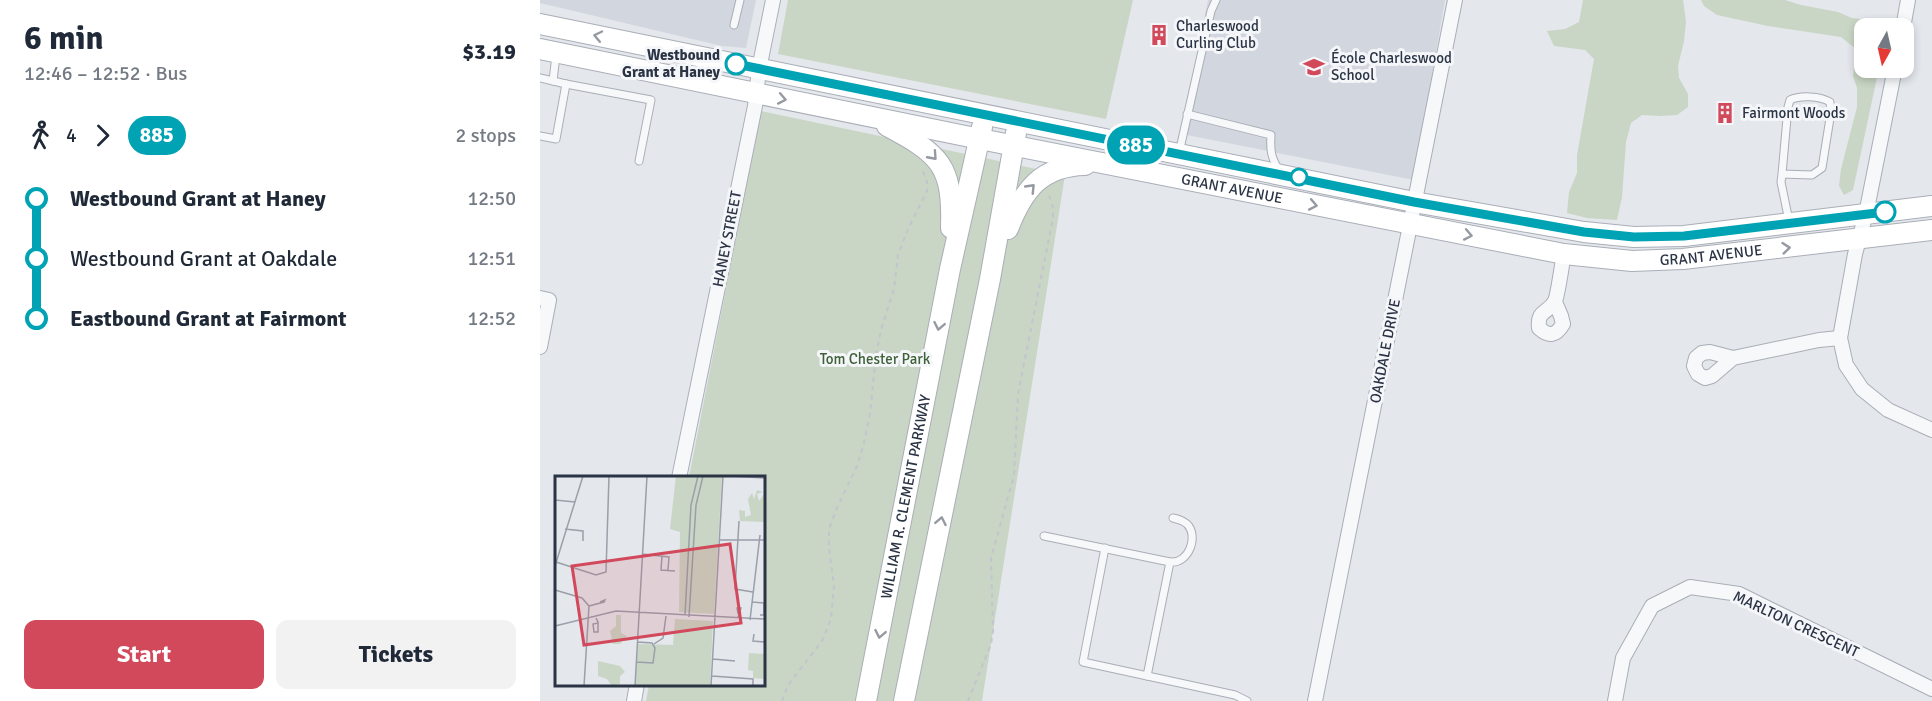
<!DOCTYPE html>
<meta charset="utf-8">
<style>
body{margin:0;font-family:Signika,sans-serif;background:#f2f2f3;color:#1f2937;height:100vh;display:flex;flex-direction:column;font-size:22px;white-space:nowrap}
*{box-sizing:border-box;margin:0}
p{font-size:20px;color:#747a83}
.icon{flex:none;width:33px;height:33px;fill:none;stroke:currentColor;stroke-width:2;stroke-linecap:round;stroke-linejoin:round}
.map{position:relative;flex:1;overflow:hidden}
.sheet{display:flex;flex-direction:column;background:#fff;width:540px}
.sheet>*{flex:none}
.badge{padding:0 12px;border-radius:20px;font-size:21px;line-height:39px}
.needle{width:39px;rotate:188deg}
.controls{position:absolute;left:1314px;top:18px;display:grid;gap:12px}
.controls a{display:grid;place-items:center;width:60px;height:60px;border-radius:12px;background:#fff;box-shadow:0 3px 9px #0003;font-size:30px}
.map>.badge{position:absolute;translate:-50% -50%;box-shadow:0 0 0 3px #fff}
.legs{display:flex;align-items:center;gap:9px;height:66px;padding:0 24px;font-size:20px}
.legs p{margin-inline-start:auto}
.head{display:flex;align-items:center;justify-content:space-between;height:102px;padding:0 24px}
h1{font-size:33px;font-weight:700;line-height:45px}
.primary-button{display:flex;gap:12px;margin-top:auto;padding:12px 24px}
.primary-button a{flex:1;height:69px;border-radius:12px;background:#d1495b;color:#fff;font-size:24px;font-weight:700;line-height:69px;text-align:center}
.primary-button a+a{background:#f2f2f3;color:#1f2937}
ul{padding:0 24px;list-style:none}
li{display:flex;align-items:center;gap:21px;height:60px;font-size:22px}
li i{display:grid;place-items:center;width:9px;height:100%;margin:0 8px;background:currentColor}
li i::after{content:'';width:15px;height:15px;margin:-8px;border:4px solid;border-radius:50%;background:#fff}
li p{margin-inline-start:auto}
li:first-child i{background:linear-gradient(#0000 50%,currentColor 0)}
li:last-child i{background:linear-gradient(currentColor 50%,#0000 0)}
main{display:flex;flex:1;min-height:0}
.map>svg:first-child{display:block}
</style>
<main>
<section class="sheet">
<div class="head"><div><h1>6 min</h1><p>12:46 – 12:52 · Bus</p></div><b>$3.19</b></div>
<div class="legs"><svg class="icon" aria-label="walk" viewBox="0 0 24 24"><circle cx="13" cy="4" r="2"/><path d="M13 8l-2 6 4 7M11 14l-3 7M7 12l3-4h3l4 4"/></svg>4<svg class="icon" aria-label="forward" viewBox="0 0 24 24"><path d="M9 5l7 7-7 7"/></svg><b class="badge" style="background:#00a3b4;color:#fff">885</b><p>2 stops</p></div>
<ul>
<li><i style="color:#00a3b4"></i><b>Westbound Grant at Haney</b><p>12:50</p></li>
<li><i style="color:#00a3b4"></i><span>Westbound Grant at Oakdale</span><p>12:51</p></li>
<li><i style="color:#00a3b4"></i><b>Eastbound Grant at Fairmont</b><p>12:52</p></li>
</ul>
<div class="primary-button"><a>Start</a><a>Tickets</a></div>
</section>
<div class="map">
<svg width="1392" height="701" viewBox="0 0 1392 701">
<rect width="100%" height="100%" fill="#e4e7ec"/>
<g fill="#d2d6de">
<polygon points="0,0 216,0 206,48 182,46 0,3"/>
<polygon points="668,0 905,0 874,180 642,134"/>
</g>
<g fill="#c9d6c5">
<polygon points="248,0 593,0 566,119 238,54"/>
<polygon points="1043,0 1143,0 1146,22 1144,41 1138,66 1139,78 1148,94 1148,107 1137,115 1120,116 1102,115 1091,123 1086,142 1082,197 1077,220 1047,218 1027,213 1029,192 1037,173 1037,155 1054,59 1045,50 1014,46 1007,31 1025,29 1039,22"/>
<polygon points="1161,0 1245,0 1261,5 1298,12 1312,18 1339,22 1346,25 1346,28 1324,28 1324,68 1339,68 1313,190 1304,195 1299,186 1301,169 1317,107 1317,88 1313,76 1316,49 1301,37 1228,26 1177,15 1164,6"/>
<polygon points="221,111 525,175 442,701 106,701 109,685 224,684 224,478 149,477"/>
</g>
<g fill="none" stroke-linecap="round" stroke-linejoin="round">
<defs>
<g id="lane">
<polyline points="194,25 200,0"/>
<polyline points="0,78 26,84 16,139 0,136"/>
<polyline points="13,81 16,55"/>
<polyline points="26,84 111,100 99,161"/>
<path d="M647,114L731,135C730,150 731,158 739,170"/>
<polyline points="639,153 671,11 676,0"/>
<path d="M1242,174L1272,175L1282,168L1291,112L1290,102C1280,96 1260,95 1250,100L1248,107L1242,174L1241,182L1249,221"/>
<polyline points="504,536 630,562 607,676"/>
<polyline points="565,548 543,662 695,695 707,701"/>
<path d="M630,562C649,564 659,536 647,524C643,521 638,519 633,518"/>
</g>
<g id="street">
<polyline points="1363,28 1368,0"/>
<polyline points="1355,68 1326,214 1315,254 1300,338 1306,365 1322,389 1348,410 1392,430"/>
<polyline points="0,298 9,300 0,347"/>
<path d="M1015,302L1021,316L1023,324C1016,336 1009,337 999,328C997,309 1008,314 1015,301C1018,295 1022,263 1024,254"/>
<polyline points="1193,358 1172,376 1165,378 1158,374 1154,366 1156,358 1162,353 1170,352 1193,358 1279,340 1300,338"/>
<polyline points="139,478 215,106 219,69 233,0"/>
<polyline points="94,701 97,684"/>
<polyline points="775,701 915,0"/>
<polyline points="1075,701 1083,658 1112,606 1150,587 1199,594 1392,689"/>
</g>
<g id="secondary">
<polyline points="0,24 874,202 1044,232 1094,237 1144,236 1392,206"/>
<path id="s1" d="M0,49L440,139L1024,254L1092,261L1143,259L1392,230"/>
<path d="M347,126C400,154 413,165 411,228"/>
<path d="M468,229C483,190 501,166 545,165"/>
<path id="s2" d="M326,701L410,269L442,127"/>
<polyline points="364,701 450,279 476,133"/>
</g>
</defs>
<use href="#lane" stroke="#a9aeb7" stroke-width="9"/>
<use href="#street" stroke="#a9aeb7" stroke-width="16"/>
<use href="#secondary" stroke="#a9aeb7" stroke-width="22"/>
<g stroke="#c2c5cb" stroke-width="2" stroke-dasharray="4.5 4.5" stroke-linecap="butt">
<polyline points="242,701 248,685 282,641 291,619 294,586 289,548 289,529 296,510 317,466 324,443 330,414 336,355 341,330 354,289 358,255 368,229 387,191 387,182 383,171"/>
<polyline points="428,701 451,644 453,631 451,558 474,476 478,394 513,218 513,208 508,192"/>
</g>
<use href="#lane" stroke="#f7f8fa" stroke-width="7"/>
<use href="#street" stroke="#f7f8fa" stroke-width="14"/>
<use href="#secondary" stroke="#fff" stroke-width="20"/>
</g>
<defs><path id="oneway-chevron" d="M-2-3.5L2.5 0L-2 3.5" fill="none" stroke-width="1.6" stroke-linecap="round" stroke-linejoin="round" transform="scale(1.5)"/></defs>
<g stroke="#959aa2">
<use href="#oneway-chevron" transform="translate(58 36) rotate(-168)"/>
<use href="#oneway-chevron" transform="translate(242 99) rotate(11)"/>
<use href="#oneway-chevron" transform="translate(393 156) rotate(48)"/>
<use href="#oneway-chevron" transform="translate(491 188) rotate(-46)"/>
<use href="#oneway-chevron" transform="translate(773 205) rotate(11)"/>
<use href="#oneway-chevron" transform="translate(928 235) rotate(11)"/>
<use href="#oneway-chevron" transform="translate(1246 248) rotate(-6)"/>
<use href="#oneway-chevron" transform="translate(399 326) rotate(101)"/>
<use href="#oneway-chevron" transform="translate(401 521) rotate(-79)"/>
<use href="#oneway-chevron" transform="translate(340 634) rotate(101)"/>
</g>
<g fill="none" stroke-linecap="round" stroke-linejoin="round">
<defs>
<polyline id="line-1" points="196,64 874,202 1044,232 1094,237 1144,236 1345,212"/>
</defs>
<use href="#line-1" stroke="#fff" stroke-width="14"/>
<use href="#line-1" stroke="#00a3b4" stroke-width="9"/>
</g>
<defs>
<symbol id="building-bare" viewBox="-9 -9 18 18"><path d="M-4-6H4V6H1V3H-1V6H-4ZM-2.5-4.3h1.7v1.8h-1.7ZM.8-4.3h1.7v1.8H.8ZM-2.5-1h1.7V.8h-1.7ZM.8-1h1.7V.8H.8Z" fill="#d1495b" stroke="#f4f6f9" stroke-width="2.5" paint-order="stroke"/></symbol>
<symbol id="school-bare" viewBox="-9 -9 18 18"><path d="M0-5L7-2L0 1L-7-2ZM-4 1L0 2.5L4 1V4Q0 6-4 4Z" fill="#d1495b" stroke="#f4f6f9" stroke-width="2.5" paint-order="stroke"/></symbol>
</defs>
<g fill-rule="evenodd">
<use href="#building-bare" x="604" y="20" width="30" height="30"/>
<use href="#school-bare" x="759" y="52" width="30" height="30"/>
<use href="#building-bare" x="1170" y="98" width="30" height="30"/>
</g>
<g fill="#fff" stroke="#00a3b4" stroke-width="3">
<circle cx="196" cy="64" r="10"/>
<circle cx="759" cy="177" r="8"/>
<circle cx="1345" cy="212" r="10"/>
</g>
<g text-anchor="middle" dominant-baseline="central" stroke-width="6" stroke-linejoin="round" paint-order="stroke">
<g font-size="15" fill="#2b3445" stroke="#f4f6f9" text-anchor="start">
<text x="636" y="26">Charleswood<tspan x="636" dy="17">Curling Club</tspan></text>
<text x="791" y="58">École Charleswood<tspan x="791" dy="17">School</tspan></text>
<text x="1202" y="113">Fairmont Woods</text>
</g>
<g font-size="15" font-weight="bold" fill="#2b3445" stroke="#f4f6f9" text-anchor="end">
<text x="180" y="55">Westbound<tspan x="180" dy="17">Grant at Haney</tspan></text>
</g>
<g font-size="15" fill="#2b3445" stroke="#f4f6f9">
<text stroke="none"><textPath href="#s1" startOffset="706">GRANT AVENUE</textPath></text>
<text transform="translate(187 239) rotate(-79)">HANEY STREET</text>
<text stroke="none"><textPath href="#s1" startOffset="1192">GRANT AVENUE</textPath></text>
<text transform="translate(845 351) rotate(-79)">OAKDALE DRIVE</text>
<text stroke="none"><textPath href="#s2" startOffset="208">WILLIAM R. CLEMENT PARKWAY</textPath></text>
<text transform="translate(1256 624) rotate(25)">MARLTON CRESCENT</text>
</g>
<g font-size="15" fill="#3f6138" stroke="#f4f6f9">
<text x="335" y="359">Tom Chester Park</text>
</g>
</g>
<g transform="translate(15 476)">
<rect width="210" height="210" fill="#e4e7ec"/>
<path d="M121,0H167L159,138L124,136L125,56L115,53ZM202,14L208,16L202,18L204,25L210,17V46L185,45L184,34L190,35V41L196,39L193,23L197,17L199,23ZM61,139H66V157L72,160L65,168H58L55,155L61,150ZM120,143L158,145L155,210H80L83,168L118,169ZM194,177L209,178L210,203L198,202V195L193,194ZM43,185L65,190L70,196L65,200V208L57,210L52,203L43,200Z" fill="#c9d6c5"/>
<path fill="none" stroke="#9a9fa9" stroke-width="1.5" d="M177,0L210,2M0,24L20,26M184,45L180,113L198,116M10,53L28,55V65M165,64H210M87,78L114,81L113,94M107,80L106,94L120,95M1,86L41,99L51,96L54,0M0,90L28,0M0,114L27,122L34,130L29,210M197,126L209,127V139H205M34,130L49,126L50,124L45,126M183,138L182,132H186L183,141M130,139L136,29L143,0M134,141L141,29L148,0M41,142L43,146V156H39L38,148L43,147M195,144L205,59M0,150L61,135L210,143M199,158L198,165L210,166M99,168L108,162L111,140M158,183L180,185M81,186L98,187L100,172L97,167L82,166M157,200L198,203V210M80,210L92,0M156,210L168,0"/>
<path fill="#d1495b" fill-opacity="0.15" stroke="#d1495b" stroke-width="3" d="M175,68L186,147L29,169L17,90Z"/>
<rect width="210" height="210" fill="none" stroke="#2b3445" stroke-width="3"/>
</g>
</svg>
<div class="controls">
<a><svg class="needle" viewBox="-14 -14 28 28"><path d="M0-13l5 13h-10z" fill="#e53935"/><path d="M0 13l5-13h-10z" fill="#747a83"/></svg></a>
</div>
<b class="badge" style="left:596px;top:145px;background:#00a3b4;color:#fff">885</b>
</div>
</main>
